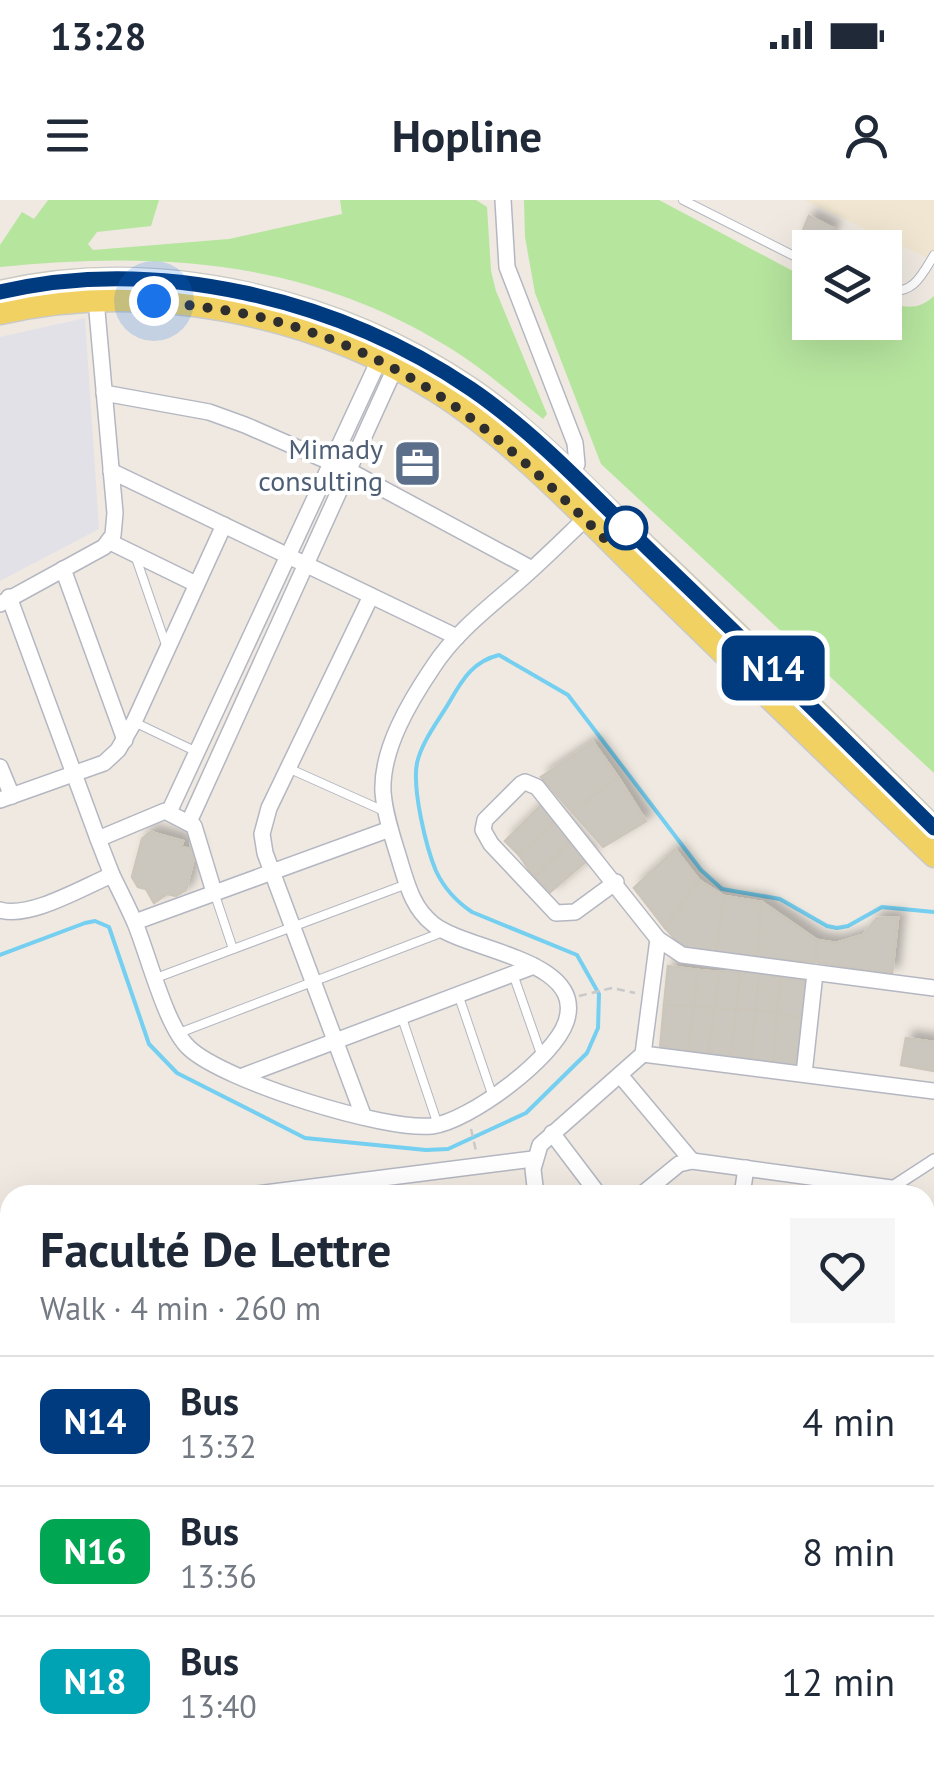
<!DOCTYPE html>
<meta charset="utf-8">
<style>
body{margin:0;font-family:"PT Sans",sans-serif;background:#f6f6f7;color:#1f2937;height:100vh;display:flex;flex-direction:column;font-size:38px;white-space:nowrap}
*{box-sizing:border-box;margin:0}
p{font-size:32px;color:#747a83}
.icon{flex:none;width:55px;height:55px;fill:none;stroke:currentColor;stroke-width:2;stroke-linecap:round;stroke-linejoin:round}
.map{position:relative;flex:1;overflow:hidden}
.panel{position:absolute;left:0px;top:985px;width:935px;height:582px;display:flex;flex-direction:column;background:#fff;border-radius:30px 30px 0 0;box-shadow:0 10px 40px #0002}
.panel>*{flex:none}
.badge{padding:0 20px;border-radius:15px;font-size:35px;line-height:65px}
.controls{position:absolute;left:792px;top:30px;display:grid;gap:20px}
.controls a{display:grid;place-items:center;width:110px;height:110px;border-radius:0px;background:#fff;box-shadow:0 10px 40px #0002;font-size:50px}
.you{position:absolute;width:50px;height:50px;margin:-25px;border:8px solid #fff;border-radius:50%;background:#1a73e8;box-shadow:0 0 0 15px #1a73e833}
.map>.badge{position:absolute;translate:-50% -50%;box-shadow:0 0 0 5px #fff}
.round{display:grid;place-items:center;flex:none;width:105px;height:105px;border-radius:0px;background:#f6f6f7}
.headline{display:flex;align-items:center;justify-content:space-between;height:170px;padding:0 40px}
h1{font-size:48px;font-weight:600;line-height:75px}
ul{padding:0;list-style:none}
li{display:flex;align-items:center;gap:30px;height:130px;padding:0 40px;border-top:2px solid #e0e1e3}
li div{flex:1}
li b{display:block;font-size:38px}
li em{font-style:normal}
li .badge{min-width:110px;font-weight:700;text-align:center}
.status{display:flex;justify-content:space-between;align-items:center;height:70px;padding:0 50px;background:#fff;direction:ltr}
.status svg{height:28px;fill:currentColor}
header{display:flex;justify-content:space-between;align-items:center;height:130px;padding:0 40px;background:#fff;font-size:45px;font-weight:600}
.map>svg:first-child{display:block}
</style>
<div class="status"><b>13:28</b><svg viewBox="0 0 49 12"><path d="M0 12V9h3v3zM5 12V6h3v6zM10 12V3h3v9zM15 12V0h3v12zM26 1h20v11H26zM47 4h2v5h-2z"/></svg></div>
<header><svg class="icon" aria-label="menu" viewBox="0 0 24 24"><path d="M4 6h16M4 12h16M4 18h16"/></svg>Hopline<svg class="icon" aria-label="person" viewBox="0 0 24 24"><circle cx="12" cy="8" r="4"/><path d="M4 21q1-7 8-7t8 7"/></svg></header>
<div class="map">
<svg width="934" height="1566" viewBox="0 0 934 1566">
<defs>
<filter id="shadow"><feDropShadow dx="7" dy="-7" stdDeviation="5" flood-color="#0004"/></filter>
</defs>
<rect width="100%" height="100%" fill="#efe9e1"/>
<polygon fill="#e3e1e8" points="85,118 99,329 0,381 0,137"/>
<polygon fill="#f0e6d1" points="804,0 934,0 934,61"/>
<g fill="#b6e59e">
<path d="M48,0H159L151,26L97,32L88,44L93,50L229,39L342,14L340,0H476L487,7L491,71L496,91L547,214L543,219C511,193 480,166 445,145C305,60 159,51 0,67V45L22,12L34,19Z"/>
<path d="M524,0H659L791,70L810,76V122H885V101C904,108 918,111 934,96V573L601,264L535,93L525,37Z"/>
</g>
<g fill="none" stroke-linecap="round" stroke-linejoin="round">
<path stroke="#75cff0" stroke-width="4" d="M0,755L85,723L95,721L109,727L149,844L177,873L305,938L426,950L448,949L526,913L587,853L598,828L599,794L577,755L472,712C457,702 444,688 436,671C426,647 412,589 417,563C422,541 439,520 450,501C463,478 474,461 499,455L568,495L701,670L722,689L780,699L827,726L837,728L848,726L882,707L934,712"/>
</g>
<g fill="#cbc7bf" stroke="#cbc5ba" stroke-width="2.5" filter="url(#shadow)">
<polygon points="809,16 833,28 824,48 800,37"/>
<polygon points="593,542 618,577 572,612 541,577"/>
<polygon points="618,577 646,621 603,647 572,612"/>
<polygon points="543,603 559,619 519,655 505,641"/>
<polygon points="559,619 574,637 534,677 519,655"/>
<polygon points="150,632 183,641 181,647 190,649 191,643 195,653 186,690 176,696 167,694 154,703 146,689 138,687 132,677 142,639"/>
<polygon points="574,637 591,657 549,693 534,677"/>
<polygon points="675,649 699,680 665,728 634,688"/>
<polygon points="699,680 724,696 716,753 685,750 665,728"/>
<polygon points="724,696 762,702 757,757 716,753"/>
<polygon points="762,702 817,740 815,762 757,757"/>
<polygon points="877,718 898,718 892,774 815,762 817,740 836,743 863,735"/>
<polygon points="668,766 698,770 694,806 664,805"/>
<polygon points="698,770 719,772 715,808 694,806"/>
<polygon points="719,772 740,772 737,809 715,808"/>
<polygon points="740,772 759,773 756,810 737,809"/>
<polygon points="759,773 781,777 777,813 756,810"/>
<polygon points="781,777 807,781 802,819 777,813"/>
<polygon points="664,805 694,806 688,851 660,849"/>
<polygon points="694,806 715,808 708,855 688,851"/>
<polygon points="715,808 737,809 730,858 708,855"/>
<polygon points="737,809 756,810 751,860 730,858"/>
<polygon points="756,810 777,813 773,862 751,860"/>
<polygon points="777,813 802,819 795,866 773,862"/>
<polygon points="906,838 934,842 934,871 901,865"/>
<polygon points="875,1558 918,1558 921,1561 918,1566 887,1566"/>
</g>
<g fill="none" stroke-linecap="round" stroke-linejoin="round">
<defs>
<g id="service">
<polyline points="683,0 810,64"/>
<path d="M885,90C913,95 921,77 934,55"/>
<polyline points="136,358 166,445"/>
<polyline points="134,522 197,552"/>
<polyline points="288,568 384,611"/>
<polyline points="214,692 233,749"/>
<polyline points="513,774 541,854"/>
<polyline points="156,778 407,684"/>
<polyline points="458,794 493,897"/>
<polyline points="401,815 438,925"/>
<polyline points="179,833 443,732"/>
</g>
<polyline id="pedestrian" points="891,988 934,960"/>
<g id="minor">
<polyline points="503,0 507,67 575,243 577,264 571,276"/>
<polyline points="104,193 209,212 245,225 348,270 532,369"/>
<polyline points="111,271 457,437"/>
<polyline points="110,342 196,384"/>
<polyline points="63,369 125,540"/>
<polyline points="9,397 98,639"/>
<polyline points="0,404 104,347 113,335 115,313 96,100"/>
<polyline points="0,567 12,596"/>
<polyline points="0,600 104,563 118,550 134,522 224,325"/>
<polyline points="169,612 379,160"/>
<polyline points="189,622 395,168"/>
<polyline points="112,675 98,639 165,611 194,626 214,692"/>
<polyline points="616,682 575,712 556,713 491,644 483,630 485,620 521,584 525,582 537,587 658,739 682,755 934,788"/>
<path d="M0,710C30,719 83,687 112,675C120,691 128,707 135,723C148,754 166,827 189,848C224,881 384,931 432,926C470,921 554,858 566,822C587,759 466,751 433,724C414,709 408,688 401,665C394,641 385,617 383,592C381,549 410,501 433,467C455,433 489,407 519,381C542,361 563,340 585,319"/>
<polyline points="135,722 390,629"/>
<polyline points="643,854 934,891"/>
<polyline points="804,874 815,773"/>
<polyline points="620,875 692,961"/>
<polyline points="243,876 534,766"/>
<polyline points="363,915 265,653 262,634 269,608 371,396"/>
<polyline points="552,933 599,995"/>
<polyline points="249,995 533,959"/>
<polyline points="536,995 533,969 540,945 643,854 658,739"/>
<polyline points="641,995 679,964 692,961 891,988 912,995"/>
<polyline points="742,995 746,968"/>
<polyline points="925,1012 934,1024"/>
<polyline points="925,1093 934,1095"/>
<polyline points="0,1339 10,1340"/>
<polyline points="0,1398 10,1395"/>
<polyline points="0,1489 10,1485"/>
<polyline points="925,1494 934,1491"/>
<polyline points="87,1558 90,1566"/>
<polyline points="394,1558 401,1566"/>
<polyline points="586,1558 593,1566"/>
<polyline points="232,1566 250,1560"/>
<polyline points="449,1566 459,1558"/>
<polyline points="543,1566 554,1558"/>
</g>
<g id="primary">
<path d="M0,92C159,56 338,99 471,189C539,236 597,301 657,357C751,446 842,537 934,628"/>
<path d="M0,113C146,80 310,112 436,191C517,242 593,326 662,393C752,481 842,569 934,656"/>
</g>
</defs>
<use href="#service" stroke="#b4b7c1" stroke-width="10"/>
<use href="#pedestrian" stroke="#b4b7c1" stroke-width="14"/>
<use href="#minor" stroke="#b4b7c1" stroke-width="18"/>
<use href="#primary" stroke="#c9c9c9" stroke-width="25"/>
<g stroke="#c9c9c9" stroke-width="2.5" stroke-dasharray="8 5" stroke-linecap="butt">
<polyline points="579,796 612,788 635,793"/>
<polyline points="471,929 476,951"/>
<polyline points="925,1157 934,1153"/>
<polyline points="3,1502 10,1519"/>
<polyline points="22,1558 25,1566"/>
<polyline points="609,1562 622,1558"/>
</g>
<use href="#service" stroke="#fff" stroke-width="8"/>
<use href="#pedestrian" stroke="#fff" stroke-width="11"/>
<use href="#minor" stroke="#fff" stroke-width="15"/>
<use href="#primary" stroke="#f2d163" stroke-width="22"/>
</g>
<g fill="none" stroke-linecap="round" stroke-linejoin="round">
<defs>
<path id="line" d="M0,92C158,55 338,99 471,189C540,236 602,305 662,362C754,450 844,539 934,628"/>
</defs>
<use href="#line" stroke="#fff" stroke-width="22"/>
<use href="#line" stroke="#003b80" stroke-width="15"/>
<path stroke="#2e2e2e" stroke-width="10" stroke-dasharray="0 18" d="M154,101C194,106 236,110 275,121C422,162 505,240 610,344L626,328"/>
</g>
<defs>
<symbol id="office-square" viewBox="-11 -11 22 22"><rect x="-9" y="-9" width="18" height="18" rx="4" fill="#5c6f8a" stroke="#fff"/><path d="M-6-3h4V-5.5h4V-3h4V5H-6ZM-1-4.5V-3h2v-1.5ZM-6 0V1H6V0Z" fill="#fff"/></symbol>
</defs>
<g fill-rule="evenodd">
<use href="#office-square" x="390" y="236" width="55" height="55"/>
</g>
<circle fill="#fff" stroke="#003b80" stroke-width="5" cx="626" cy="328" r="20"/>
<g text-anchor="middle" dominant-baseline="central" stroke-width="8" stroke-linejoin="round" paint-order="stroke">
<g font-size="28" fill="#4e5e75" stroke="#fff" text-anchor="end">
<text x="383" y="248">Mimady<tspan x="383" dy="32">consulting</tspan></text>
</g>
</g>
</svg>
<div class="controls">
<a><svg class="icon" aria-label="layers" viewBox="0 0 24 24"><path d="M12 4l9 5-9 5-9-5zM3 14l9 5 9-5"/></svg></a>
</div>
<div class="you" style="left:154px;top:101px"></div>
<b class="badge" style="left:773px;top:468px;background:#003b80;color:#fff">N14</b>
<section class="panel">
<div class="headline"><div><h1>Faculté De Lettre</h1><p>Walk · 4 min · 260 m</p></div><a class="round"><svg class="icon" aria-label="heart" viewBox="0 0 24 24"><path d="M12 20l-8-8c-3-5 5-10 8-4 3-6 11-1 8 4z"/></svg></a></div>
<ul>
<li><span class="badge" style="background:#003b80;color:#fff">N14</span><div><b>Bus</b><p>13:32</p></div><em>4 min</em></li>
<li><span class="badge" style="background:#00a651;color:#fff">N16</span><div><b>Bus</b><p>13:36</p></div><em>8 min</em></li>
<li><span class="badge" style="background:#00a3b4;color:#fff">N18</span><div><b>Bus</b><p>13:40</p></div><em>12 min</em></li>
</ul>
</section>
</div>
